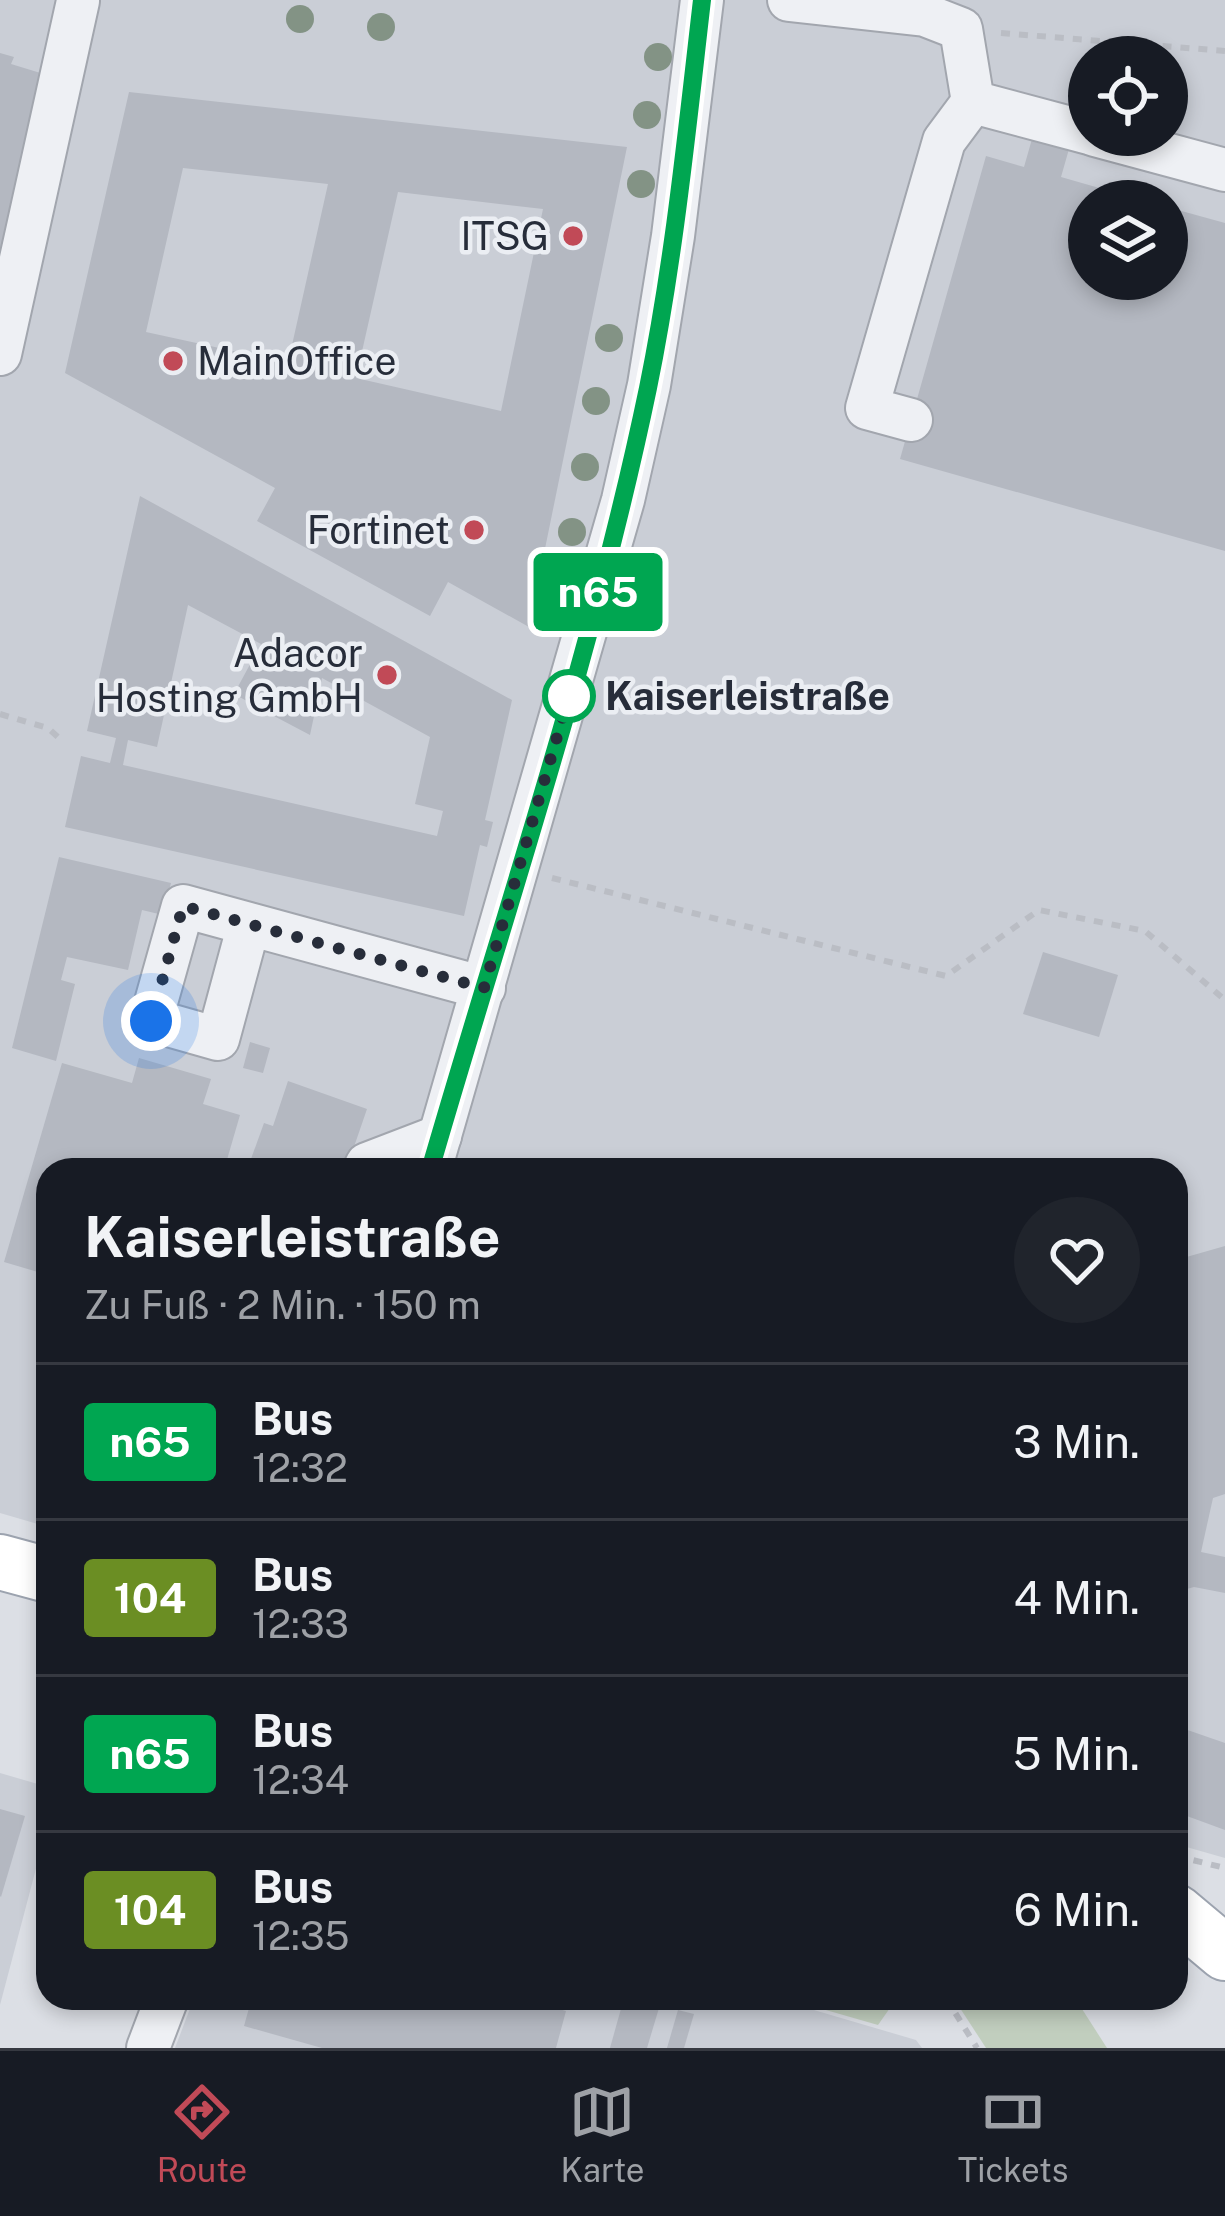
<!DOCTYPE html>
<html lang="de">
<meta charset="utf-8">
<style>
body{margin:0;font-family:"Public Sans",sans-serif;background:#20242c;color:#f1f3f6;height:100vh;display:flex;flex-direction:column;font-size:45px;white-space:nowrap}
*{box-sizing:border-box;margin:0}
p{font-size:39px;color:#9ea1a6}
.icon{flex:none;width:66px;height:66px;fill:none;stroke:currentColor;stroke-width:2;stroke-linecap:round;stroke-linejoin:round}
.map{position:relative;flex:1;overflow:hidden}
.details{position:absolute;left:36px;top:1158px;width:1152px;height:852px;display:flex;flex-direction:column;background:#171b24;border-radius:36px;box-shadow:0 6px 18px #0003}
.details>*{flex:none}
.badge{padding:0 24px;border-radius:9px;font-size:42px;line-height:78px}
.tools{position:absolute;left:1068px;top:36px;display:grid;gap:24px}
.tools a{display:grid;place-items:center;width:120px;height:120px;border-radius:50%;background:#171b24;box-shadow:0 6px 18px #0003;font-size:60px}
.you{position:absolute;width:60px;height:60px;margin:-30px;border:9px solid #fff;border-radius:50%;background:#1a73e8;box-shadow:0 0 0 18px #1a73e833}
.map>.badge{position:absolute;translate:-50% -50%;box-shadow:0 0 0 6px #fff}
.round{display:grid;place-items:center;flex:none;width:126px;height:126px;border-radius:63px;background:#20242c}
.overview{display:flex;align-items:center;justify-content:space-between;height:204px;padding:0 48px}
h1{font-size:57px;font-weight:700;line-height:90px}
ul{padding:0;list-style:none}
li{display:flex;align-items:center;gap:36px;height:156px;padding:0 48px;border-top:3px solid #363941}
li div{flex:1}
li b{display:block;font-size:45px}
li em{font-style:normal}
li .badge{min-width:132px;font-weight:700;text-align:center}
.tabs{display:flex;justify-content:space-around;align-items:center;height:168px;border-top:3px solid #363941;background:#171b24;font-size:33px;color:#9ea1a6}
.tabs a{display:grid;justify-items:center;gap:6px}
.tabs .on{color:#c14a57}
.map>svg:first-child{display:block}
</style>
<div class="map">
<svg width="1225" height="2048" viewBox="0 0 1225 2048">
<rect width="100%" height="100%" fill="#dcdfe5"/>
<g fill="#caced6" fill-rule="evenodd">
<path d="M0,0H1225V1858L1176,1844V1170H48V1527L0,1513ZM1089,57H1167V135H1089ZM1089,201H1167V279H1089Z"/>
<polygon points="0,1773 48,1787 48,1863 38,1861 0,2005"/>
<polygon points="194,1998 773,1998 916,2040 922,2048 175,2048"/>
</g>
<g fill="#c1cebe">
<polygon points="784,1998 897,1998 878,2025"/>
<polygon points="969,1998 1075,1998 1107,2048 986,2048 958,2005"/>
</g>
<g fill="#b4b8c1" fill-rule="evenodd">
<polygon points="0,53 14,57 11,64 47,75 0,280"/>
<path d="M129,92L627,147L529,627L448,582L430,616L257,521L275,488L65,373ZM183,168L328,184L288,363L146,332ZM398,192L543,209L501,411L356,378Z"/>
<polygon points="1032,139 1069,149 1061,177 1141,200 1089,201 1089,279 1167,279 1167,207 1225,223 1225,551 900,459 986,156 1024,167"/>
<path d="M140,496L512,700L485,820L493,822L487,847L480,845L464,916L65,827L81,756L110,763L116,738L87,731ZM188,605L261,644L234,694L274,716L310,735L322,678L430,737L415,804L443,811L437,836L123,765L128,740L157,747Z"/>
<polygon points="59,857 171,883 163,915 142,910 128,970 67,957 61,980 75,984 56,1061 12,1048"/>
<polygon points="1043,952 1118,975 1099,1037 1023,1014"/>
<polygon points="250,1042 270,1048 263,1073 243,1068"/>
<polygon points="139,1058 211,1079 203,1104 240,1115 224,1170 48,1170 48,1275 4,1262 62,1063 132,1083"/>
<polygon points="288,1081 367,1109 346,1170 247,1170 264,1123 273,1126"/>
<polygon points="1225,1246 1225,1494 1213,1498 1201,1552 1225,1557 1225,1593 1194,1587 1176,1592 1176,1260"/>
<polygon points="1176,1726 1225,1743 1225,1830 1176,1812"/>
<polygon points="0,1809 25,1816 1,1897 0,1896"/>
<polygon points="258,1998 538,1998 537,2003 566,2011 556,2048 322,2048 244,2026 251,2001 256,2002"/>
<polygon points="624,1998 662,1998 647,2048 610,2048"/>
<polygon points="678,2010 694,2014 684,2048 667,2048"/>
</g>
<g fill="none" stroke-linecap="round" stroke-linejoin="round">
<defs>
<g id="minor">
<polyline points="789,0 925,15 961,29 973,102 1089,133"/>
<polyline points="1095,135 1225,170"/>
<polyline points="0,354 78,1"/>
<polyline points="911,420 867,408 944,141 973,102"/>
<polyline points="249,924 183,906 151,1020 218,1039 249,924 484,988"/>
<polyline points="364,1170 367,1164 440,1136"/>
<polyline points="430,1170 623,500 649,385 673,236 702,0"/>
<polyline points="148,2048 167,1998"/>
</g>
<g id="major">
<polyline points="0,1562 48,1575"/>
<polyline points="1176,1912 1225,1953"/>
</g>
</defs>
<use href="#minor" stroke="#a2a6ae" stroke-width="46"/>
<use href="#major" stroke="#9ca3af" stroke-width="58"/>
<g stroke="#babdc4" stroke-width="6" stroke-dasharray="9 9" stroke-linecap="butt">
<polyline points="1001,33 1225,51"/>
<polyline points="0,714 48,728 60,739"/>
<polyline points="552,878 946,976 1039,910 1145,931 1225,1000"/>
<polyline points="1176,1856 1225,1868"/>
<polyline points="946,1998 977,2048"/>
</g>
<use href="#minor" stroke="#eef0f4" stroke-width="42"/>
<use href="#major" stroke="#fff" stroke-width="54"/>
</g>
<g fill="#839385">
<circle cx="300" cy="19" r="14"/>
<circle cx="381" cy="27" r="14"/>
<circle cx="658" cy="57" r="14"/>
<circle cx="647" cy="115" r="14"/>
<circle cx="641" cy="184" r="14"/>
<circle cx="609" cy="338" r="14"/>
<circle cx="596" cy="401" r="14"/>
<circle cx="585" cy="467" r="14"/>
<circle cx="572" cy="532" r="14"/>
<circle cx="549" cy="590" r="14"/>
</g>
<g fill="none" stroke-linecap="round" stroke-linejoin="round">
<defs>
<path id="line" d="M430,1170C505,911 593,653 648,388C674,261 687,129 702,0"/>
</defs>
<use href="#line" stroke="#fff" stroke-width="27"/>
<use href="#line" stroke="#00a651" stroke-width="18"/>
<polyline stroke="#272d3a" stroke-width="12" stroke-dasharray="0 21.6" points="151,1021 183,906 484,988 575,675 569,696"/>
</g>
<g fill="#c14a57" stroke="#ebeef3" stroke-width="4.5">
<circle cx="573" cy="236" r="12"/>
<circle cx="173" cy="361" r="12"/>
<circle cx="474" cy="530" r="12"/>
<circle cx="387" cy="675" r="12"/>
</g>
<circle fill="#fff" stroke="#00a651" stroke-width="6" cx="569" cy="696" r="24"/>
<g text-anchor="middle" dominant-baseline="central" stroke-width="9" stroke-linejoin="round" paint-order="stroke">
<g font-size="39" fill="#272d3a" stroke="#ebeef3" text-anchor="end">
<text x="549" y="236">ITSG</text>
<text x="197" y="361" text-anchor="start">MainOffice</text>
<text x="450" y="530">Fortinet</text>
<text x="363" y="653">Adacor<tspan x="363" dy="45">Hosting GmbH</tspan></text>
</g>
<g font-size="39" font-weight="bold" fill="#272d3a" stroke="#ebeef3" text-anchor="start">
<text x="605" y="696">Kaiserleistraße</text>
</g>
</g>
</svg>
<div class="tools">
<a><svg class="icon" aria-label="locate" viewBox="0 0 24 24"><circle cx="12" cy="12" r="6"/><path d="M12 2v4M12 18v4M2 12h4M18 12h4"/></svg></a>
<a><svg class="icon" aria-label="layers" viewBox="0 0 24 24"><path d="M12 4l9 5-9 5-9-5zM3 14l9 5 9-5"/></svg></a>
</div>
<div class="you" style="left:151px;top:1021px"></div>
<b class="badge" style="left:598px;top:592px;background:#00a651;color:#fff">n65</b>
<section class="details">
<div class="overview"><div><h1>Kaiserleistraße</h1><p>Zu Fuß · 2 Min. · 150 m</p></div><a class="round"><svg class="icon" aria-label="heart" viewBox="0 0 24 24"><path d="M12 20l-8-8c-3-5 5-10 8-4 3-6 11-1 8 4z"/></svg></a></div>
<ul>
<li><span class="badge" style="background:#00a651;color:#fff">n65</span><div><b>Bus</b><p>12:32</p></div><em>3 Min.</em></li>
<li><span class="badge" style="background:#6b8e23;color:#fff">104</span><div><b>Bus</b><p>12:33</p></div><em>4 Min.</em></li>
<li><span class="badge" style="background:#00a651;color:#fff">n65</span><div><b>Bus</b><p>12:34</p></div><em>5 Min.</em></li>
<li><span class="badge" style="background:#6b8e23;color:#fff">104</span><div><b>Bus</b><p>12:35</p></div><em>6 Min.</em></li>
</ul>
</section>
</div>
<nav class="tabs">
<a class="on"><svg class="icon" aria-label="directions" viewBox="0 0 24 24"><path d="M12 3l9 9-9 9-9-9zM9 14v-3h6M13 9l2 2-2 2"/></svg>Route</a>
<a><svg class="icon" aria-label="map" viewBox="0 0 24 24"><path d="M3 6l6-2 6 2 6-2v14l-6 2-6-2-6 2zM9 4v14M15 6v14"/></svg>Karte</a>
<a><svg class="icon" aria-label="tickets" viewBox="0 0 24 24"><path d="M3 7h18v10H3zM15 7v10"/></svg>Tickets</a>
</nav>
